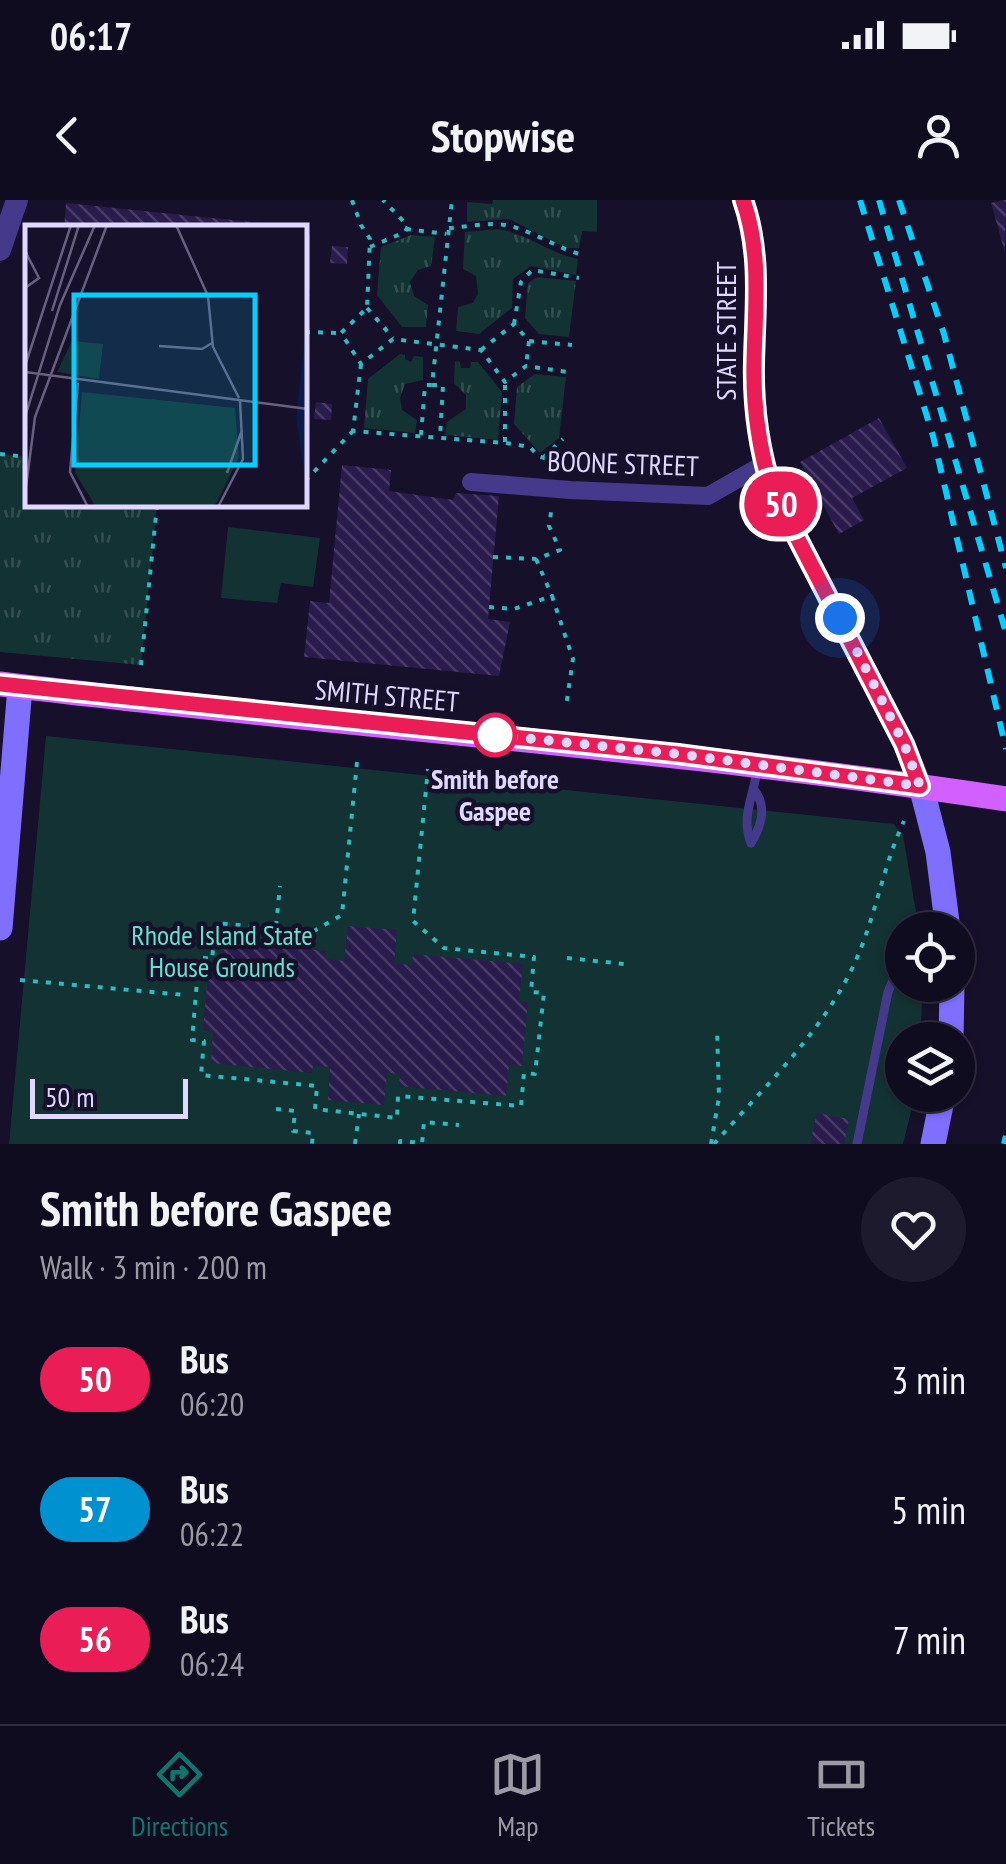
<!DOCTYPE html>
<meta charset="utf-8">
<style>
body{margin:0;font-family:"PT Sans Narrow",sans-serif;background:#1e1a2d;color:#f1f3f6;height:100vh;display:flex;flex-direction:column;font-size:38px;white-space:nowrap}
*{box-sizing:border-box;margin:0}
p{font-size:32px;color:#9c9ba5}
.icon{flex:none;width:55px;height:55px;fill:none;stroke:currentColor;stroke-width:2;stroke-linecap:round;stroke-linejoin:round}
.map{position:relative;height:944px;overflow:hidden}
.sheet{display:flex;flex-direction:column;background:#100c20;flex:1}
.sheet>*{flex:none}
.badge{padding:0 20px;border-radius:32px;font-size:35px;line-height:65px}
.buttons{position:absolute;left:885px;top:712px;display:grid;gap:20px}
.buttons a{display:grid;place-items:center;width:90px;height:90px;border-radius:50%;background:#100c20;box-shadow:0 2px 8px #0004,0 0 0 2px #302c3e;font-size:50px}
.scale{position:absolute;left:30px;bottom:25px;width:158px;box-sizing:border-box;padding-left:10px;border:5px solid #e0d8ff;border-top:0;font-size:28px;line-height:35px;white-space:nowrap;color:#e0d8ff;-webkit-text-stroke:8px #16102a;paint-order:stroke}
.you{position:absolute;width:50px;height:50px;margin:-25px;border:8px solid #fff;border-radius:50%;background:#1a73e8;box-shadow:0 0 0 15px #1a73e833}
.map>.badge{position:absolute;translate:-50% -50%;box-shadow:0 0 0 5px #fff}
.round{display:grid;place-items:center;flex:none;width:105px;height:105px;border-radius:52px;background:#1e1a2d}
.overview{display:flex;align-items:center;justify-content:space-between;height:170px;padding:0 40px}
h1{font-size:48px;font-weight:800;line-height:75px}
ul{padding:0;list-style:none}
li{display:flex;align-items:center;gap:30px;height:130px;padding:0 40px}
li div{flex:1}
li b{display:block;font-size:38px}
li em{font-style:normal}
li .badge{min-width:110px;font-weight:700;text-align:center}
.status{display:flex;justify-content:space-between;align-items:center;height:70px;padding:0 50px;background:#100c20;direction:ltr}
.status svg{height:28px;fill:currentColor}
header{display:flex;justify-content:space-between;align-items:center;height:130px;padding:0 40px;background:#100c20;font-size:45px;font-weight:800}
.dock{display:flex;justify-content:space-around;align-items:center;height:140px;border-top:2px solid #302c3e;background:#100c20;font-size:28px;color:#9c9ba5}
.dock a{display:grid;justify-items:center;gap:5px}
.dock .on{color:#0f766e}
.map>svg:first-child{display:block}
</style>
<div class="status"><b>06:17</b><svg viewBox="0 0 49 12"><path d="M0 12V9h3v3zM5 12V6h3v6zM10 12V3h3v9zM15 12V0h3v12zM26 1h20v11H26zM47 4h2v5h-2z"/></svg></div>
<header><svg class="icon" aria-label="back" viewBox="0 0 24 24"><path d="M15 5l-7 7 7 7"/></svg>Stopwise<svg class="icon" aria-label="person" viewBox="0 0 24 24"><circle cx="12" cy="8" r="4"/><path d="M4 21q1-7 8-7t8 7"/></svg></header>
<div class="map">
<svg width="1006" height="944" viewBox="0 0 1006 944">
<defs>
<pattern id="grass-tufts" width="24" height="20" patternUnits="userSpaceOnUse" patternTransform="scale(2.5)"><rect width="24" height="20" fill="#123234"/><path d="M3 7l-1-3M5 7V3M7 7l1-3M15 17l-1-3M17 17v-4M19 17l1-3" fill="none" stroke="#344f52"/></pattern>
<pattern id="building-back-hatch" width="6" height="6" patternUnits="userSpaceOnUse" patternTransform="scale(2.5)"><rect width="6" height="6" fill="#291b4c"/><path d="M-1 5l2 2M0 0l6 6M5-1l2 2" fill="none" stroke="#483b67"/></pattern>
</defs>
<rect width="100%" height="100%" fill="#16102a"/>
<g fill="url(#grass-tufts)">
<polygon points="493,0 597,0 597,32 582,31 579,48 566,48 509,19 467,22 467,2 492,4"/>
<path d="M499,29C530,35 547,52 578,59L576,75L531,66L513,79L512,108L479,134L456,131L458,107L473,103L478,94L476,76L463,69L465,32Z"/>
<polygon points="411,35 435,37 431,66 418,70 410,82 414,96 428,105 426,127 402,127 377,95 381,47"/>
<polygon points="537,77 576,81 569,137 539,134 525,118 528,83"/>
<polygon points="400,154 405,155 405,159 411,162 414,156 423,157 423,180 405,184 400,198 402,210 417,220 415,233 364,228 368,179"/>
<polygon points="455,161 460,162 461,168 470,168 471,162 478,162 502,192 498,240 445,235 447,222 466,209 466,195 454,183"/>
<polygon points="535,174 566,177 559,238 540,253 514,224 517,187"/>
<polygon points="0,254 27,257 28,305 157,305 141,465 0,452"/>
</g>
<g fill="#123234">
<polygon points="228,327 320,338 313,387 281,383 277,403 221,398"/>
<polygon points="46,536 894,624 903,635 919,730 902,730 902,785 923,785 920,840 902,840 902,895 915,895 903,944 9,944"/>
</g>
<g fill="url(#building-back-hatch)">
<polygon points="1003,0 1006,0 1005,53 991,3"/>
<polygon points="66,3 281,25 281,28 64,28"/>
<polygon points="332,46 348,47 347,64 330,63"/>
<polygon points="316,202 332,204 331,220 314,219"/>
<polygon points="879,218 907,268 852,298 864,320 839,334 800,262"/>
<polygon points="342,265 391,270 389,291 453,300 456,293 499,296 488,419 510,422 499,476 304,457 310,401 329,403"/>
<polygon points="348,726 397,730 394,764 412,765 413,754 523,764 519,801 528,802 522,866 509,865 506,896 399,886 400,874 387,873 384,905 328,900 330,867 313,866 312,873 211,863 213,831 203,830 208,772 220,773 223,741 326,751 326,759 344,761"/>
<polygon points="817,913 849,919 844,944 810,944"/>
</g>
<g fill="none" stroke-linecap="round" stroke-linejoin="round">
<g stroke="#2cbbbf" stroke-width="4" stroke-dasharray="5 8" stroke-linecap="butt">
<polyline points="352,0 361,25 370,39 367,108 341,133 361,164 393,139 481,150 505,182 526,166 568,172"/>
<path d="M449,28C467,27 488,22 505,25C527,28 555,47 579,54"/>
<polyline points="406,29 446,34"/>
<polyline points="370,47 405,32 408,26 383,0"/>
<polyline points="367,108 393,138"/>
<polyline points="514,124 521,82 532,70 579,78"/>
<polyline points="305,132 340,133"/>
<polyline points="529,141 572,145"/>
<polyline points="481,150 514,124 529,141 526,166"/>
<polyline points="361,164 353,231 505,243 505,183"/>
<polyline points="432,185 443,185 440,237"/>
<polyline points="421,235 425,185 432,185 452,0"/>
<polyline points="506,243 530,247 538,256 557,262 556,271"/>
<polyline points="0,254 28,257"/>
<polyline points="543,258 563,239"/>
<polyline points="305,281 353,231"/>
<polyline points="493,357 536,359 560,350 549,326 552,305"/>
<polyline points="536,359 552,396"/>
<polyline points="489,407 514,409 552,396 573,459 566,507"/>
<polyline points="141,465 157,305"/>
<polyline points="357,562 342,715 312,732 216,723 212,759 199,757 192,840 204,841 201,875 317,886 315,909 397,918 398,896 521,906 524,873 535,874 544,793 531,792 534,757 444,748 413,721 428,569"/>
<polyline points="276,726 280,686"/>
<polyline points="567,758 624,764"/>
<polyline points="20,780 185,795"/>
<polyline points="276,909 295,911 293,931 313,933 312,944"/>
<polyline points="355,944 359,914"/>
<polyline points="400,944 400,941 422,943 424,922 459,925"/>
<polyline points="711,944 719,897 717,828"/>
<path d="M714,944C764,887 825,830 856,760C876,715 883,666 904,621"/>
</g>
<g stroke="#44398a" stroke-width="9">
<path d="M751,643C740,615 755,595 757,568"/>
<path d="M751,643C761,627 767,607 755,591"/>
<polyline points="857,944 888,792 902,760"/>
</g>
<polyline stroke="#44398a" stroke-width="18" points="471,282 570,290 708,296 764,264"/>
<g stroke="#44398a" stroke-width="22">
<path d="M743,0C762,54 755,108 754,163C753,205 759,248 771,287L904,544L921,586"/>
<polyline points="0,50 17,0"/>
</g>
<g stroke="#806fff" stroke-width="25">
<polyline points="921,586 938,652 948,730"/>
<polyline points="0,728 20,487"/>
<polyline points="951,840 952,785"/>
<polyline points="933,944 943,895"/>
</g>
<path stroke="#d25fff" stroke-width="25" d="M0,484C335,525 672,548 1006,599"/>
<g stroke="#04cfff" stroke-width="6" stroke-dasharray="15 12" stroke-linecap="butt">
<polyline points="860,0 933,236 1006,549"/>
<polyline points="879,0 1006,433"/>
<polyline points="899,0 944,134 1006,368"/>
<polyline points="1004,944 1006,936"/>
</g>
</g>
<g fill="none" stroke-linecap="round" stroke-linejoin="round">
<defs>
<path id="line" d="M0,484L678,554L920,586L904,544L771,287C759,248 753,205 754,163C755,107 762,54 743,0"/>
</defs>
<use href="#line" stroke="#fff" stroke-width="22"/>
<use href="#line" stroke="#ea1d57" stroke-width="15"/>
<polyline stroke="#e0d8ff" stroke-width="10" stroke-dasharray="0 18" points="495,535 678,554 920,586 904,544 840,418"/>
</g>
<circle fill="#fff" stroke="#ea1d57" stroke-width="5" cx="495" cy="535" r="20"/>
<g text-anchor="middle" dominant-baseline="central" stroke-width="9" stroke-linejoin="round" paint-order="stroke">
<g font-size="28" fill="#e0d8ff" stroke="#16102a">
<text transform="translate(725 131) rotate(-90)">STATE STREET</text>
<text transform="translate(623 263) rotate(2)">BOONE STREET</text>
<text transform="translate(387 495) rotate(5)">SMITH STREET</text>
</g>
<g font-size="28" font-weight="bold" fill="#e0d8ff" stroke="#16102a">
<text x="495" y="578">Smith before<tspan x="495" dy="32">Gaspee</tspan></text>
</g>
<g font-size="28" fill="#5fe4cf" stroke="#16102a">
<text x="222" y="734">Rhode Island State<tspan x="222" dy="32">House Grounds</tspan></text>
</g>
</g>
<g transform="translate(25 25)">
<rect width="282" height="282" fill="#16102a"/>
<path d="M47,116L78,119L74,154L32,147Z" fill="#123234"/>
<path d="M57,167L210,183L214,232L192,277L187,282H71L50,248Z" fill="#123234"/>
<path d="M282,93L279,175L282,268L271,193Z" fill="#091b4a"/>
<path fill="none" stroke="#67607f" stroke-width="2.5" d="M151,0L183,71L188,122L214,173M283,9V64M0,26L14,53L0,63M27,86L54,0M134,121L177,124L187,118M0,141L46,0M0,147L283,184M53,158L45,247L63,282M0,192L35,80L70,0M202,248L217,205M0,270L10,192L82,0M193,282L218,234L215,176"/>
<path fill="#04cfff" fill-opacity="0.15" stroke="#04cfff" stroke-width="5" d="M49,70H230V240H49Z"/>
<rect width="282" height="282" fill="none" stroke="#e0d8ff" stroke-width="5"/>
</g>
</svg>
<div class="buttons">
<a><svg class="icon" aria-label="locate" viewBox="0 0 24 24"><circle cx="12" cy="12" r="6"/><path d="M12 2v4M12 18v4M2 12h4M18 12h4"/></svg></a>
<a><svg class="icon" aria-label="layers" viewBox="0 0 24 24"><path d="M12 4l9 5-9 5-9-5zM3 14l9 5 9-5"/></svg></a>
</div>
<div class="scale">50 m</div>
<div class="you" style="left:840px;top:418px"></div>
<b class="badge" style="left:781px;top:304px;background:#ea1d57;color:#fff">50</b>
</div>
<section class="sheet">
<div class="overview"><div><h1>Smith before Gaspee</h1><p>Walk · 3 min · 200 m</p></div><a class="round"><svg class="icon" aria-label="heart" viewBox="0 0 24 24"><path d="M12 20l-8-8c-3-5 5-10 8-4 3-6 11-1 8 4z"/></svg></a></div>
<ul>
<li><span class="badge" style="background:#ea1d57;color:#fff">50</span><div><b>Bus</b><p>06:20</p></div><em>3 min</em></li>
<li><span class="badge" style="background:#0092d0;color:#fff">57</span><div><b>Bus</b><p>06:22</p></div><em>5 min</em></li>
<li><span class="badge" style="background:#ea1d57;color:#fff">56</span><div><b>Bus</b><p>06:24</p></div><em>7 min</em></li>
</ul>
</section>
<nav class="dock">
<a class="on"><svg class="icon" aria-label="directions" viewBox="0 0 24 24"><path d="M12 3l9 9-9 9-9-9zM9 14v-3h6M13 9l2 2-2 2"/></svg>Directions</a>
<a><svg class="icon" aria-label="map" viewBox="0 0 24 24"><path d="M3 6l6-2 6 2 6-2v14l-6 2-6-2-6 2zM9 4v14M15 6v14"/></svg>Map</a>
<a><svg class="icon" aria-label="tickets" viewBox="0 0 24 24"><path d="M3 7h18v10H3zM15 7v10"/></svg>Tickets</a>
</nav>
